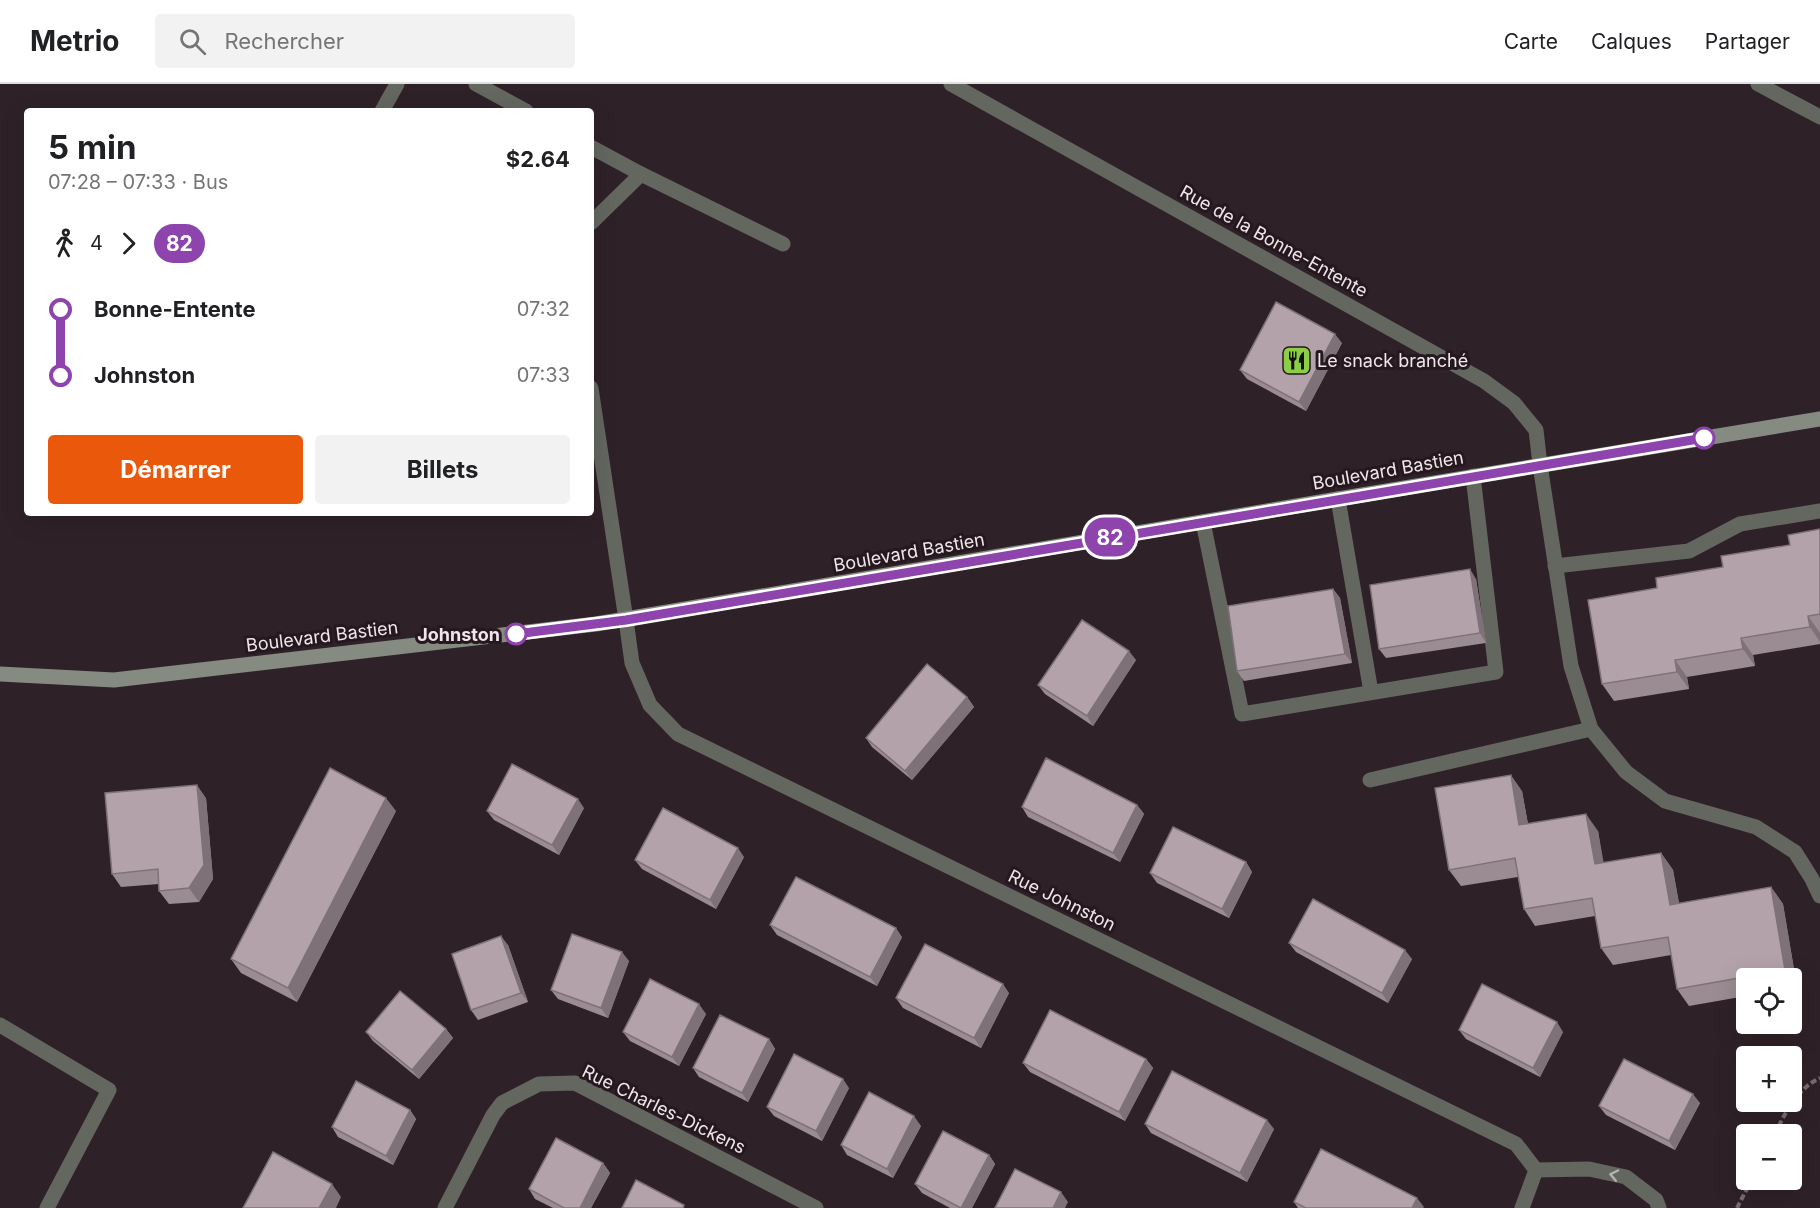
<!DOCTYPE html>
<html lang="fr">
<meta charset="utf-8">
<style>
body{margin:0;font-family:Inter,sans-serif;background:#f2f2f2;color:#202124;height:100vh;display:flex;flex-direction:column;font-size:22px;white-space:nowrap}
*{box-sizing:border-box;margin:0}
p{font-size:20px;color:#757577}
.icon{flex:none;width:33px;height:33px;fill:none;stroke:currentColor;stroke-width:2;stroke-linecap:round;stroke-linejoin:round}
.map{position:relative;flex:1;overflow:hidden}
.details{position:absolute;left:24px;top:24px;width:570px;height:408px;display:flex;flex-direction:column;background:#fff;border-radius:6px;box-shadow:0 6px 24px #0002}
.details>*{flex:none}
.badge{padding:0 12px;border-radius:20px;font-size:21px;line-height:39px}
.fabs{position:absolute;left:1736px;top:884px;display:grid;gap:12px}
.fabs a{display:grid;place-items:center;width:66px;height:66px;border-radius:6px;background:#fff;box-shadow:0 6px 24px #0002;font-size:30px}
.map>.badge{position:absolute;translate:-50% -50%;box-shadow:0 0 0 3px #fff}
.legs{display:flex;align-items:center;gap:9px;height:66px;padding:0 24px;font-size:20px}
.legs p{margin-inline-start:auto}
.overview{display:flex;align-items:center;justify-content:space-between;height:102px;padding:0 24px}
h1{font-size:33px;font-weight:700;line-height:45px}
.action{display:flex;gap:12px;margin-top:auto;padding:12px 24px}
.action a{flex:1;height:69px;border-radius:6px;background:#ea580c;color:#fff;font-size:24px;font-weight:700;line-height:69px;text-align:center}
.action a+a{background:#f2f2f2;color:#202124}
ul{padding:0 24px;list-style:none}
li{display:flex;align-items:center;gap:21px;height:66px;font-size:22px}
li i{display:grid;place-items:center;width:9px;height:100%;margin:0 8px;background:currentColor}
li i::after{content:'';width:15px;height:15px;margin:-8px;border:4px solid;border-radius:50%;background:#fff}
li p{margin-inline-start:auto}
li:first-child i{background:linear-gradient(#0000 50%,currentColor 0)}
li:last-child i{background:linear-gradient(currentColor 50%,#0000 0)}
header{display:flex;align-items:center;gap:36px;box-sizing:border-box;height:84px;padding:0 30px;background:#fff;border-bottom:2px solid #e0e0e0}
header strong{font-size:28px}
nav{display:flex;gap:33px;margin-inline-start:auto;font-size:21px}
.search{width:420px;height:54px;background:#f2f2f2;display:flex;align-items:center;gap:15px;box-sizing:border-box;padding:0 21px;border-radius:6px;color:#757577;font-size:22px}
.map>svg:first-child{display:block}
</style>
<header>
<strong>Metrio</strong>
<div class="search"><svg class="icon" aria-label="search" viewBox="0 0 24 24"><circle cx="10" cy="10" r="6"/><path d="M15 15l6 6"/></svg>Rechercher</div>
<nav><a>Carte</a><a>Calques</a><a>Partager</a></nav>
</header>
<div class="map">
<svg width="1820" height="1124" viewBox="0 0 1820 1124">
<rect width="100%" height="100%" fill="#2f2128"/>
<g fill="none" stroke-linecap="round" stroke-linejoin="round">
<g stroke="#796c72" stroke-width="4" stroke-dasharray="6 3" stroke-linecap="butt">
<path d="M1775,1050C1784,1030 1799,1003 1820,994"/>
<polyline points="1737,1124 1752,1095"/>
</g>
<g stroke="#636760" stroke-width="15">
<polyline points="476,0 526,27"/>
<polyline points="382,27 397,0"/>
<polyline points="591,63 641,90"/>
<polyline points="591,139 641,90 783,160"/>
<polyline points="591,304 626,536"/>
<polyline points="1540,381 1571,582 1591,645 1626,688 1665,717 1756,743 1795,768 1812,795 1820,812"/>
<polyline points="1338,415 1371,608"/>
<polyline points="1203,438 1242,630 1496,588 1473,392"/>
<polyline points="1555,482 1689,467 1740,440 1820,427"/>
<polyline points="1370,696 1591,645"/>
<polyline points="0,941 109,1006 47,1124"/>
<polyline points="1536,1086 1589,1085 1626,1093 1656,1116 1659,1124"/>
</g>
<g stroke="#636760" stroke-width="15">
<polyline points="951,0 1484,297 1514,319 1536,346 1540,381"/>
<polyline points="1758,0 1820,33"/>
<polyline points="626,536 632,579 650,621 678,650 1516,1060 1536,1086 1522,1124"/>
<polyline points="445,1124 493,1031 502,1019 539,1000 575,999 816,1124"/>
</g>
<polyline stroke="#858b81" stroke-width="15" points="0,590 114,596 596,540 1338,415 1820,335"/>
</g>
<g fill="#9b8b92">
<polygon points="1342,259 1306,327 1247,295 1240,286"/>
<polygon points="1820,445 1820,560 1753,571 1755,582 1687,593 1689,605 1614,617 1602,600 1657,504 1790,461"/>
<polygon points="1476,495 1486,559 1386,574 1379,565"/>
<polygon points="1333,505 1340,514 1352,579 1244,597 1237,587"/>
<polygon points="1136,576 1093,642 1045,610 1038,601"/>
<polygon points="967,613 974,623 912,696 872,663 866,654"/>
<polygon points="1522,707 1528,740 1598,747 1603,779 1661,769 1673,786 1679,819 1771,803 1783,820 1797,903 1791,904 1791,894 1746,894 1746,912 1689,922 1677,905 1671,871 1613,881 1601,864 1595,832 1535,842 1524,825 1518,793 1461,802 1449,786"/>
<polygon points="206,714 213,795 199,818 169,820 159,807 159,800 121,803 112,790"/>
<polygon points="1137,721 1144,730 1120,778 1028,733 1022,723"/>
<polygon points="584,724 559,771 494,736 487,727"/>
<polygon points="396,727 297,918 241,889 231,875"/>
<polygon points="744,773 716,825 642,785 635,776"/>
<polygon points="1246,778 1252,788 1229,834 1157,799 1150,789"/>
<polygon points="770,841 902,853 877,902 777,851"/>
<polygon points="1289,859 1412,875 1388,919 1296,868"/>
<polygon points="508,861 528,918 478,936 471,926"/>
<polygon points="629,877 608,934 558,915 551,906"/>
<polygon points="1009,909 981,964 903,924 896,914"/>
<polygon points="706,930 679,982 630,957 623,948"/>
<polygon points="446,945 453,954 419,995 373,957 366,948"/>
<polygon points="1459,946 1563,948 1540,993 1466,955"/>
<polygon points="769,955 775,965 748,1018 699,993 693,984"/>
<polygon points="1146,975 1153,984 1125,1037 1030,988 1023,979"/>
<polygon points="849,1004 822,1057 774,1032 767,1023"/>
<polygon points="1700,1019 1675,1066 1606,1031 1599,1022"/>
<polygon points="410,1026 416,1035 393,1081 338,1053 332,1043"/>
<polygon points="1145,1040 1274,1045 1247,1098 1151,1049"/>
<polygon points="921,1042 893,1094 847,1071 841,1061"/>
<polygon points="989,1071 995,1080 972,1124 950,1124 922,1109 915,1100"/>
<polygon points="603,1079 610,1089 591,1124 553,1124 535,1115 529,1105"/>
<polygon points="1294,1118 1424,1123 1298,1124"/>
</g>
<g fill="#7e7177">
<polygon points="1335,250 1342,259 1306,327 1299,318"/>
<polygon points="1470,485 1476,495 1486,559 1480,549"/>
<polygon points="1333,505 1340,514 1352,579 1345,570"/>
<polygon points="1808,532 1820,549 1820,558 1810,543"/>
<polygon points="1741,554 1753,571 1755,582 1743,565"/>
<polygon points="1129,567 1136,576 1093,642 1087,632"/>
<polygon points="1675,576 1687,593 1689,605 1677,588"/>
<polygon points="967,613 974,623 912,696 905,687"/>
<polygon points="1511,691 1522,707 1531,758 1519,741"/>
<polygon points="197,701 206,714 213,795 199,818 189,804"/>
<polygon points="386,714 396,727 297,918 288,904"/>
<polygon points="578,715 584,724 559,771 552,761"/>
<polygon points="1137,721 1144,730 1120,778 1113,769"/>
<polygon points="1586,730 1598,747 1607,797 1595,780"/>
<polygon points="738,764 744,773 716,825 710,816"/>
<polygon points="1661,769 1673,786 1682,837 1670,821"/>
<polygon points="1246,778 1252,788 1229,834 1222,825"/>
<polygon points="1771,803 1783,820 1797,903 1785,886"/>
<polygon points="896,844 902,853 877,902 870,893"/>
<polygon points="501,852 508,861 528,918 521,909"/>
<polygon points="1405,866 1412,875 1388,919 1382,909"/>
<polygon points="622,868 629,877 608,934 601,924"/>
<polygon points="1003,900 1009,909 981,964 974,954"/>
<polygon points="699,920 706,930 679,982 672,973"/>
<polygon points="1557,938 1563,948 1540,993 1533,984"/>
<polygon points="446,945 453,954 419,995 412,986"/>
<polygon points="769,955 775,965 748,1018 742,1009"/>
<polygon points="1146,975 1153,984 1125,1037 1119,1028"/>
<polygon points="843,995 849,1004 822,1057 816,1047"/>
<polygon points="1693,1010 1700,1019 1675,1066 1669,1057"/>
<polygon points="410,1026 416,1035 393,1081 386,1072"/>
<polygon points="914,1032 921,1042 893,1094 887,1085"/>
<polygon points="1267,1036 1274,1045 1247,1098 1240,1089"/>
<polygon points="989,1071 995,1080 972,1124 961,1124"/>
<polygon points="603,1079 610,1089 591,1124 580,1124"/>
<polygon points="332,1100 341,1113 336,1124 319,1124"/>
<polygon points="1061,1108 1068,1118 1065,1124 1053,1124"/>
<polygon points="1417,1114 1424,1123 1423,1124 1412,1124"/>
</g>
<g fill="#b4a2aa" stroke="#7e7177" stroke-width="1.5">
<polygon points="1276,218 1335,250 1299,318 1240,286"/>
<polygon points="1820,445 1820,530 1808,532 1810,543 1741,554 1743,565 1675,576 1677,588 1602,600 1588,516 1657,504 1656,494 1723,483 1721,472 1790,461 1788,451"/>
<polygon points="1470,485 1480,549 1379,565 1370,501"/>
<polygon points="1333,505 1345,570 1237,587 1228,522"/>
<polygon points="1082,536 1129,567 1087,632 1038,601"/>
<polygon points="927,580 967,613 905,687 866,654"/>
<polygon points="1046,674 1137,721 1113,769 1022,723"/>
<polygon points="512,680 578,715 552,761 487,727"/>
<polygon points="330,684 386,714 288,904 231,875"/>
<polygon points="1511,691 1519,741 1586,730 1595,780 1661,769 1670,821 1771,803 1785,886 1677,905 1668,853 1601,864 1592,814 1524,825 1515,774 1449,786 1435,704"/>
<polygon points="197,701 204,781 189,804 159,807 158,785 112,790 105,709"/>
<polygon points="663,724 738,764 710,816 635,776"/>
<polygon points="1173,743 1246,778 1222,825 1150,789"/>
<polygon points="796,793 896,844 870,893 770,841"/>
<polygon points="1313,815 1405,866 1382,909 1289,859"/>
<polygon points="572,850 622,868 601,924 551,906"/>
<polygon points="501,852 521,909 471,926 452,870"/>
<polygon points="925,860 1003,900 974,954 896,914"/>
<polygon points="650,895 699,920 672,973 623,948"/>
<polygon points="1482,900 1557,938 1533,984 1459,946"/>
<polygon points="400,907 446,945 412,986 366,948"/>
<polygon points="1050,926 1146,975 1119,1028 1023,979"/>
<polygon points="720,931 769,955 742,1009 693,984"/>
<polygon points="794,970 843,995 816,1047 767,1023"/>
<polygon points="1624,975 1693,1010 1669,1057 1599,1022"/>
<polygon points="1172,987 1267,1036 1240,1089 1145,1040"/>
<polygon points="356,997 410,1026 386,1072 332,1043"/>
<polygon points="869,1008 914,1032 887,1085 841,1061"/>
<polygon points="943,1047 989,1071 961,1124 915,1100"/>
<polygon points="556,1054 603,1079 580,1124 564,1124 529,1105"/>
<polygon points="1321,1065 1417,1114 1412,1124 1306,1124 1294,1118"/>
<polygon points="273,1068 332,1100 319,1124 243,1124"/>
<polygon points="1015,1085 1061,1108 1053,1124 995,1124"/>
<polygon points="636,1096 684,1121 683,1124 622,1124"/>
</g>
<defs><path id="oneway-chevron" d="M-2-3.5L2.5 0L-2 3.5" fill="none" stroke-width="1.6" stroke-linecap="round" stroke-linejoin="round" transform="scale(1.5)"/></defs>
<use stroke="#b8b3b3" href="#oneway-chevron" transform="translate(1614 1091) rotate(-168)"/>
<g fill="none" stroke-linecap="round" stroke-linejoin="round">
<defs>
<polyline id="line-1" points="516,550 626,536 1704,354"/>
</defs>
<use href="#line-1" stroke="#fff" stroke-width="14"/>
<use href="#line-1" stroke="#8e44ad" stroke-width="9"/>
</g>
<defs>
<symbol id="restaurant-square" viewBox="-11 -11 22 22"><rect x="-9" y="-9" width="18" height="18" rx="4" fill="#8cce46" stroke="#25181e"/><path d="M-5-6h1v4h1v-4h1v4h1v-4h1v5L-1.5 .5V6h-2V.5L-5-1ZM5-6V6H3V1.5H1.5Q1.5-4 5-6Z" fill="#111"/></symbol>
</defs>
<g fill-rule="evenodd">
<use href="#restaurant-square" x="1280" y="260" width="33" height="33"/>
</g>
<g fill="#fff" stroke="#8e44ad" stroke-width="3">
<circle cx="1704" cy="354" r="10"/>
<circle cx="516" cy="550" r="10"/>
</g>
<g text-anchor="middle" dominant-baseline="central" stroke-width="6" stroke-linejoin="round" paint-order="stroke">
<g font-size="18" fill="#f0e6ea" stroke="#25181e">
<text transform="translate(1274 157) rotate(29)">Rue de la Bonne-Entente</text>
<text transform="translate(1388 386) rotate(-10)">Boulevard Bastien</text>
<text transform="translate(909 468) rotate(-10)">Boulevard Bastien</text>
<text transform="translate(322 552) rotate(-7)">Boulevard Bastien</text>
<text transform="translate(1062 816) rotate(26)">Rue Johnston</text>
<text transform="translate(664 1025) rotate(26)">Rue Charles-Dickens</text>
</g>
<g font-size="18" fill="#f0e6ea" stroke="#25181e" text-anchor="start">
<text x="1317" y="276">Le snack branché</text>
</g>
<g font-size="18" font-weight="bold" fill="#f0e6ea" stroke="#25181e" text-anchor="end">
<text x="500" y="550">Johnston</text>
</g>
</g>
</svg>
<div class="fabs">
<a><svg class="icon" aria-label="locate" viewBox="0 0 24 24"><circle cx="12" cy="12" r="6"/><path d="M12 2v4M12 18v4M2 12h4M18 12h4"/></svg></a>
<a>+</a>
<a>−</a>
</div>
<b class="badge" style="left:1110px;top:453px;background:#8e44ad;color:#fff">82</b>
<section class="details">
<div class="overview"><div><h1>5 min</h1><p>07:28 – 07:33 · Bus</p></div><b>$2.64</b></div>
<div class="legs"><svg class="icon" aria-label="walk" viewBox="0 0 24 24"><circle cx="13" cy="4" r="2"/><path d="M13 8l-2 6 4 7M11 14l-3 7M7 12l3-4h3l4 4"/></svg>4<svg class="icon" aria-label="forward" viewBox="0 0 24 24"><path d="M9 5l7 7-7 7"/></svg><b class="badge" style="background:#8e44ad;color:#fff">82</b></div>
<ul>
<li><i style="color:#8e44ad"></i><b>Bonne-Entente</b><p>07:32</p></li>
<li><i style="color:#8e44ad"></i><b>Johnston</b><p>07:33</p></li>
</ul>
<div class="action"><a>Démarrer</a><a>Billets</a></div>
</section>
</div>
